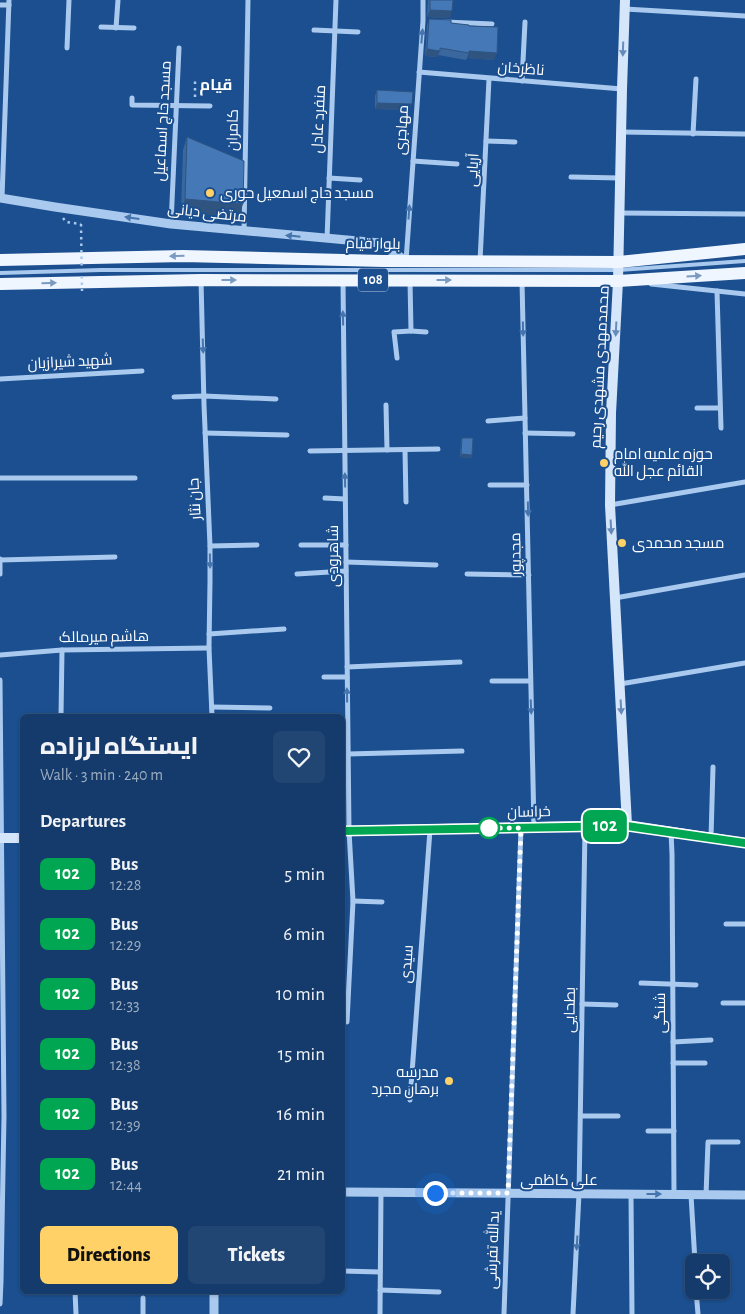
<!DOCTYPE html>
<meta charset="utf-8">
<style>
body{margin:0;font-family:"Alegreya Sans",Cairo,sans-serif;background:#214673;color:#f1f3f6;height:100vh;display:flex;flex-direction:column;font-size:19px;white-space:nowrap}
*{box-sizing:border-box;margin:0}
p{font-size:16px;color:#9dadc1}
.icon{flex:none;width:28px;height:28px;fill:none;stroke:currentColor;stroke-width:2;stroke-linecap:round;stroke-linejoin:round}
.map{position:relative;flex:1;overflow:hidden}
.sheet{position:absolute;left:20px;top:714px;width:325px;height:580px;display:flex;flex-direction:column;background:#143b6b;border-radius:8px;box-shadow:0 1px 4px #0004,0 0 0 1px #33557e}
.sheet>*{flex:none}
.badge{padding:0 10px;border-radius:8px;font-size:18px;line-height:32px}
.controls{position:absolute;left:685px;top:1254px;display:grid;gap:10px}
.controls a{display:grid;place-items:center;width:45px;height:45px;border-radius:8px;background:#143b6b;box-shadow:0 1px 4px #0004,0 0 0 1px #33557e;font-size:25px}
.you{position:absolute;width:25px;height:25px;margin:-12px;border:4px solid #fff;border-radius:50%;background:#1a73e8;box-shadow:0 0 0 8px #1a73e833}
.map>.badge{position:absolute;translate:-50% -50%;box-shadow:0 0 0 2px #fff}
h2{padding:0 20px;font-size:19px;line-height:45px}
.round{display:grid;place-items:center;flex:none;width:52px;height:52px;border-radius:8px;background:#214673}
.head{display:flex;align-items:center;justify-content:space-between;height:85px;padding:0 20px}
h1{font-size:24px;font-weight:800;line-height:38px}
.button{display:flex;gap:10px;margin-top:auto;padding:10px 20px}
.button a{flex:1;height:58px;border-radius:8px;background:#ffd166;color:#111;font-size:20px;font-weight:800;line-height:58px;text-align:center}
.button a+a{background:#214673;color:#f1f3f6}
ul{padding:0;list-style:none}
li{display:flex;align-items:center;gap:15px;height:60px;padding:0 20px}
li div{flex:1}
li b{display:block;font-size:19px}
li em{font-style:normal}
li .badge{min-width:55px;font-weight:700;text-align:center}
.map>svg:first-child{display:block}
</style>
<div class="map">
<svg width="745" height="1314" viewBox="0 0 745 1314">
<rect width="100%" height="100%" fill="#1b4f8f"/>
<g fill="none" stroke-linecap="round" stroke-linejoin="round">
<g stroke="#a9c9ee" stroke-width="2.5" stroke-dasharray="2.5 4" stroke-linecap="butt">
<polyline points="195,97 195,79"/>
<polyline points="63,218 66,222 81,224"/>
</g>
<polyline stroke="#a9c9ee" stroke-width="4" points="0,273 101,270 619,270 745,261"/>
<g stroke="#a9c9ee" stroke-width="5">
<polyline points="0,5 9,5"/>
<polyline points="625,9 745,16"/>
<polyline points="445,22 492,24"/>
<polyline points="101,27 134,28"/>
<polyline points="116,28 118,0"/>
<polyline points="314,30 358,32"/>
<polyline points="67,48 69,0"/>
<polyline points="419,72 622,89"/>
<polyline points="522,81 525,22"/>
<polyline points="132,98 132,105 210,106"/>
<polyline points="622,132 745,134"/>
<polyline points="693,134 696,79"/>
<polyline points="486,141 515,142"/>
<polyline points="413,161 457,164"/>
<polyline points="571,177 620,178"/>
<polyline points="329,178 360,180"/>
<polyline points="2,198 9,0"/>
<polyline points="620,213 745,214"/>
<polyline points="171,224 179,48"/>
<polyline points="244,231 248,0"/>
<polyline points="327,239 336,0"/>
<polyline points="406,261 423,21 423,0"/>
<polyline points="480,261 489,79"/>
<polyline points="201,280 204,405 210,546 210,581 209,648 212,716"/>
<polyline points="343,281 349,831 353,901 347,1022"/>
<polyline points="522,281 534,827"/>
<polyline points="651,284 745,294"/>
<polyline points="717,291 721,428"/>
<polyline points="411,331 426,332"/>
<polyline points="397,358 394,332 411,331 410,281"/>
<polyline points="0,379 142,371"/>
<polyline points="174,397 204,396 276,399"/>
<polyline points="386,405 387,450"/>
<polyline points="697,408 720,408"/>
<polyline points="488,421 525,418"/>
<polyline points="205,433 287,435"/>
<polyline points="525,433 573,434"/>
<polyline points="405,450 406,502"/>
<polyline points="310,451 438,449"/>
<polyline points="0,478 135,478"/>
<polyline points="490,485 527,485"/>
<polyline points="325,498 345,499"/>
<polyline points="610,505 745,482"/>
<polyline points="301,545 346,545"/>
<polyline points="210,546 257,545"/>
<polyline points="0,559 0,574"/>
<polyline points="0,560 115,557"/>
<polyline points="346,562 436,565"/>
<polyline points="297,574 346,571"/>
<polyline points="467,574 529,575"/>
<polyline points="615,598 745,575"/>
<polyline points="209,634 284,629"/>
<polyline points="0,655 62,650 209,648"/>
<polyline points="347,667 460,662"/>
<polyline points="324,677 347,677"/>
<polyline points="0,680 4,1116 1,1282 0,1304"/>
<polyline points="492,681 530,681"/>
<polyline points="620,684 745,663"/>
<polyline points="212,707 270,708"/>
<polyline points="61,716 62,650"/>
<polyline points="348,754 462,751"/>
<polyline points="671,832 672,854 674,1195"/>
<polyline points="711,838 713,767"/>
<polyline points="353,901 382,902"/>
<polyline points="726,924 745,924"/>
<polyline points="641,983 696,985"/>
<polyline points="723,1003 745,1003"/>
<polyline points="582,1004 616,1005"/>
<polyline points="673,1042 711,1040"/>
<polyline points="673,1063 705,1063"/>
<polyline points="410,1100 430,830"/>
<polyline points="581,1116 618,1116"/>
<polyline points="648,1131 674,1131"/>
<polyline points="631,1194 632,1314"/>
<polyline points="691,1195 695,1262"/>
<polyline points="706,1195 708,1142 738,1142"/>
<polyline points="342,1271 380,1272"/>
<polyline points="380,1290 439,1292"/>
<polyline points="696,1290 698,1314"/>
<polyline points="75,1291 76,1314"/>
<polyline points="143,1314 143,1298"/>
<polyline points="380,1314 381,1192"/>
<polyline points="504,1314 521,828"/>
<polyline points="573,1314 579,1194 585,827"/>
</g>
<g stroke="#a9c9ee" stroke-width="9">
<polyline points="0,198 55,207 171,224 380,243 406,261"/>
<polyline points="342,1192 745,1195"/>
<polyline points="214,1314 214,1291"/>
</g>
<g stroke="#d6e6fa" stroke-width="10">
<polyline points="625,0 622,89 618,281 611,413 610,505 627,825"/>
<polyline points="342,831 627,825 745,843"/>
<polyline points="0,838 22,838"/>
</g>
<g stroke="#f0f6ff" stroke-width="12">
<polyline points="0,260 183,256 383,261 619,262 745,249"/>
<polyline points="0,284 201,280 618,281 745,273"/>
</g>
<polyline stroke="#a9c9ee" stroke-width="2.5" stroke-dasharray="2.5 4" stroke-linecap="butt" points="81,224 82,291"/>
</g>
<g fill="#3a679d">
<polygon points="428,0 453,0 450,18 427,17"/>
<polygon points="429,19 469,26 494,60 467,58 466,60 438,55 437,57 425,56 427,26"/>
<polygon points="377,90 409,110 375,109 375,96"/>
<polygon points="187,137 239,217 181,212 183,150"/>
<polygon points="462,438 472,455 471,458 460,457 461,441"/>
</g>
<g fill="#305480">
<polygon points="430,10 452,11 450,18 427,17"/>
<polygon points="427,49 440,51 437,57 425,56"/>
<polygon points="469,51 497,53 494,60 467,58"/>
<polygon points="377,103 412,104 409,110 375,109"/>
<polygon points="185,199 243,204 239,217 181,212"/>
<polygon points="461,454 472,455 471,458 460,457"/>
</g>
<g fill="#4478b7" stroke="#305480">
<polygon points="430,0 453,0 452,11 430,10"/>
<polygon points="429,19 451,20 451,23 469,25 469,26 498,27 497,53 469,51 469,53 440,48 440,51 427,49"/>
<polygon points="377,90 413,92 412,104 377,103"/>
<polygon points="187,137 244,161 243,204 185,199"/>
<polygon points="462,438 473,438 472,455 461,454"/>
</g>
<defs><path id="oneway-solid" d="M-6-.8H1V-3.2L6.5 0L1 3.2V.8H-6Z" transform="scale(1.25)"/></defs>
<g fill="#4674ac">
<use href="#oneway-solid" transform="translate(422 36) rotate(-85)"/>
<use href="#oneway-solid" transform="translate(409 212) rotate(-86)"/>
<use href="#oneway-solid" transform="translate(132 218) rotate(-172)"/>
<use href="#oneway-solid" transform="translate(293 236) rotate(-174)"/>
<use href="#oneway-solid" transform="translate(343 318) rotate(-91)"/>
<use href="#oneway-solid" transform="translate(523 329) rotate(89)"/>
<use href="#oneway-solid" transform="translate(203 346) rotate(88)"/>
<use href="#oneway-solid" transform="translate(345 480) rotate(-91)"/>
<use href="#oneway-solid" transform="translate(528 509) rotate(89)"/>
<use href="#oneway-solid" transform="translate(210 561) rotate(89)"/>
<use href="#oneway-solid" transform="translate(347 695) rotate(-91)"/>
<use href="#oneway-solid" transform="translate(531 707) rotate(88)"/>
<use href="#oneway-solid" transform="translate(654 1194)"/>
<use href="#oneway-solid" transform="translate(577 1243) rotate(93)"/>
</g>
<g fill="#668bba">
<use href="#oneway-solid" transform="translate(623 49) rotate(92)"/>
<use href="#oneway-solid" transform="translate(616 329) rotate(93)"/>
<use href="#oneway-solid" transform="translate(611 527) rotate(87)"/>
<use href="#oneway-solid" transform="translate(621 707) rotate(87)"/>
</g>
<g fill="#7b9ac1">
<use href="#oneway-solid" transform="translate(177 256) rotate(179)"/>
<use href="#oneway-solid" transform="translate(694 276) rotate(-4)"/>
<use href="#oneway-solid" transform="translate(229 280)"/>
<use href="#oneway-solid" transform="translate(444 280)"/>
<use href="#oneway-solid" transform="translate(49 283) rotate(-1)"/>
</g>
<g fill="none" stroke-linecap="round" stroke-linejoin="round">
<defs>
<polyline id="line" points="342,831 627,826 745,843"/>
</defs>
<use href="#line" stroke="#fff" stroke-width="11"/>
<use href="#line" stroke="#00a651" stroke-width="8"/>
<polyline stroke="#fff" stroke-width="5" stroke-dasharray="0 9" points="435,1193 508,1193 521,828 484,828 489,828"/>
</g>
<g fill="#ffd166" stroke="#1b4f8f" stroke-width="2">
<circle cx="210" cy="193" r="5"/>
<circle cx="604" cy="463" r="5"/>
<circle cx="622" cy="543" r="5"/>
<circle cx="449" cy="1081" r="5"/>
</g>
<circle fill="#fff" stroke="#00a651" stroke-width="2.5" cx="489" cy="828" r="10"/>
<g text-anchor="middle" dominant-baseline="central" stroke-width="4" stroke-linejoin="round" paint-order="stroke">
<rect fill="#1b4f8f" stroke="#bbcadd" stroke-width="1" x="358" y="268.5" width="30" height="23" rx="4"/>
<g font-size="14" font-weight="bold" fill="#fff">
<text x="373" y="280">108</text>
</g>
<g font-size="15" fill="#fff" stroke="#1b4f8f">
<text transform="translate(521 69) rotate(4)">ناظرخان</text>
<text transform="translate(319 119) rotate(-87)">منفرد عادل</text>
<text transform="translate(163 121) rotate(-87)">مسجد حاج اسماعیل</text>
<text transform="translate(233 130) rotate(-89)">کامران</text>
<text transform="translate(402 130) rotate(-86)">مهاجری</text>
<text transform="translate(473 170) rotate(-87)">آریایی</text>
<text transform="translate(207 213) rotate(6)">مرتضی دیانی</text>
<text transform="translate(373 244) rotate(1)">بلوار قیام</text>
<text transform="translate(70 362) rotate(-3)">شهید شیرازیان</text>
<text transform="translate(600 367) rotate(-87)">محمدمهدی مشهدی رحیم</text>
<text transform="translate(195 499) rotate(-93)">جان نثار</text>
<text transform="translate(516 554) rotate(-91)">مجدپور</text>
<text transform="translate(333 556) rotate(-90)">شاهرودی</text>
<text transform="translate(104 637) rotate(-1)">هاشم میرمالک</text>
<text transform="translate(529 812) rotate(-1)">خراسان</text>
<text transform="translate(407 964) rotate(-86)">سیدی</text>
<text transform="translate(570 1010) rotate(-89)">بطحایی</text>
<text transform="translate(660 1013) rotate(-90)">شنگی</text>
<text x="559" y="1180">علی کاظمی</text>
<text transform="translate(493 1250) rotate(-88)">یدالله تفرشی</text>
</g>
<g font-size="15" fill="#fff" stroke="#1b4f8f" text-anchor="start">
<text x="220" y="193">مسجد حاج اسمعیل حوری</text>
<text x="614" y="454">حوزه علمیه امام<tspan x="614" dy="17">القائم عجل الله</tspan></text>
<text x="632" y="543">مسجد محمدی</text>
<text x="439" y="1072" text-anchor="end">مدرسه<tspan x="439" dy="17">برهان مجرد</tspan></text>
</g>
<g font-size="16" font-weight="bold" fill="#fff" stroke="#1b4f8f">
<text x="216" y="85">قیام</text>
</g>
</g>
</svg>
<div class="controls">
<a><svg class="icon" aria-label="locate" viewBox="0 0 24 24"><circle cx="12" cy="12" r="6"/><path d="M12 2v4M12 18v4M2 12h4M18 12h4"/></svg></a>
</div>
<div class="you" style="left:435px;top:1193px"></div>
<b class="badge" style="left:605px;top:826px;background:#00a651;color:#fff">102</b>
<section class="sheet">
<div class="head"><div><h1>ایستگاه لرزاده</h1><p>Walk · 3 min · 240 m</p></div><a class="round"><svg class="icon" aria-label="heart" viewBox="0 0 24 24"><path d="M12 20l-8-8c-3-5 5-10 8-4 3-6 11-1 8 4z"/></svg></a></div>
<h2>Departures</h2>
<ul>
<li><span class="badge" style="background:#00a651;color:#fff">102</span><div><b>Bus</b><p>12:28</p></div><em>5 min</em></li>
<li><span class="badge" style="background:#00a651;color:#fff">102</span><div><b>Bus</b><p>12:29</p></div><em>6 min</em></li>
<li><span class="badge" style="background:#00a651;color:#fff">102</span><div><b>Bus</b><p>12:33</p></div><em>10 min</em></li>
<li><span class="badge" style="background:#00a651;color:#fff">102</span><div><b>Bus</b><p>12:38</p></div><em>15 min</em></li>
<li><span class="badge" style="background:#00a651;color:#fff">102</span><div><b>Bus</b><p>12:39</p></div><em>16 min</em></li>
<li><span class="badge" style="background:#00a651;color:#fff">102</span><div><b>Bus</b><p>12:44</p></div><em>21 min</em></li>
</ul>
<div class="button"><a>Directions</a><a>Tickets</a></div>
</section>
</div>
